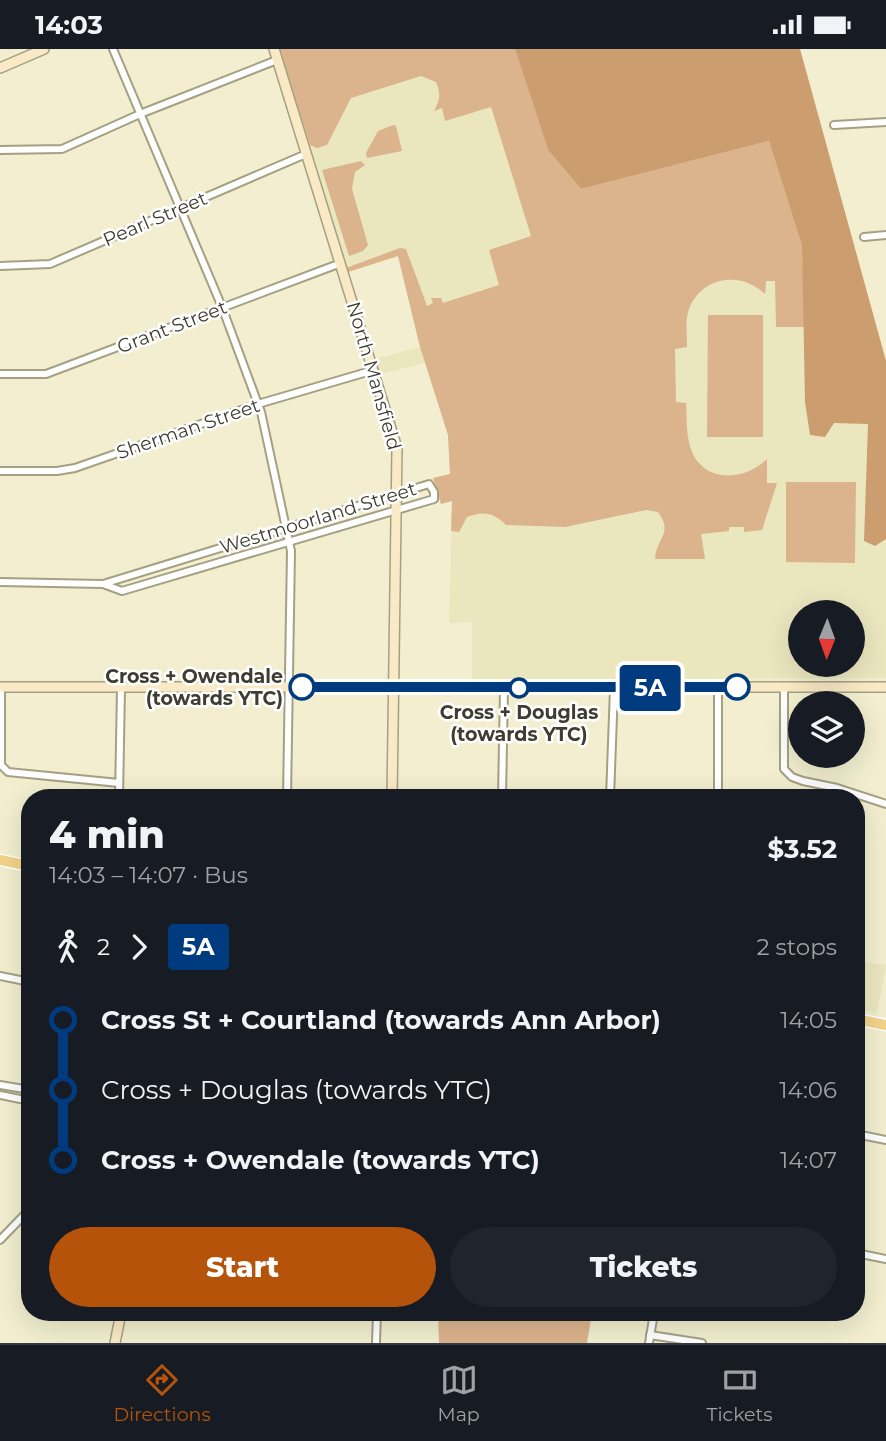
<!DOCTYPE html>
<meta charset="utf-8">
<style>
body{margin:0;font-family:Montserrat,sans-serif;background:#20242c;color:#f1f3f6;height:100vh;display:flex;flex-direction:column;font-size:26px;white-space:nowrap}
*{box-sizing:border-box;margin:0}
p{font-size:23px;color:#9ea1a6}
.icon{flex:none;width:38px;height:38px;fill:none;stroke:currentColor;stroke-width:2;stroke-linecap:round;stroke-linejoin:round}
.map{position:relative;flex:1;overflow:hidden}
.drawer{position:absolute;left:21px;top:740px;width:844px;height:532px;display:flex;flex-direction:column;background:#171b24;border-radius:28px;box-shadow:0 7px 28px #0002}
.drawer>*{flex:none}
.badge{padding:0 14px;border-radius:5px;font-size:24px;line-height:46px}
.needle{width:46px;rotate:181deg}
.buttons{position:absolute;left:788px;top:551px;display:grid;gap:14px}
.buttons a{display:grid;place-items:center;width:77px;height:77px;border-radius:50%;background:#171b24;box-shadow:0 7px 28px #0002;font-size:35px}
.map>.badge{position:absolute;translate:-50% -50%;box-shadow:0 0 0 4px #fff}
.legs{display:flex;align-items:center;gap:10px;height:77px;padding:0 28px;font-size:23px}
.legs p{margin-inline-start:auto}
.head{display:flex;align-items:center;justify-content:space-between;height:119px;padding:0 28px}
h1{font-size:38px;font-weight:800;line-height:52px}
.button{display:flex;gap:14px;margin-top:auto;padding:14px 28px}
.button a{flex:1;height:80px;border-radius:42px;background:#b45309;color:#fff;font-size:28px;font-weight:800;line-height:80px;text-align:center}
.button a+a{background:#20242c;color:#f1f3f6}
ul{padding:0 28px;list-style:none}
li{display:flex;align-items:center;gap:24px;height:70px;font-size:26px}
li i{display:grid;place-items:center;width:10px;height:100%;margin:0 9px;background:currentColor}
li i::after{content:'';width:18px;height:18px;margin:-9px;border:5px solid;border-radius:50%;background:#171b24}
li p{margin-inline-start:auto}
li:first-child i{background:linear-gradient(#0000 50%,currentColor 0)}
li:last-child i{background:linear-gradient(currentColor 50%,#0000 0)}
.status{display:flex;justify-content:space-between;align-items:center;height:49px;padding:0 35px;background:#171b24;direction:ltr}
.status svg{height:19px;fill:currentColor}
.tab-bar{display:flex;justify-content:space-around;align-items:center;height:98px;border-top:2px solid #363941;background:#171b24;font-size:19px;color:#9ea1a6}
.tab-bar a{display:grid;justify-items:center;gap:4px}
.tab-bar .on{color:#b45309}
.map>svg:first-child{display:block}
</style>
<div class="status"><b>14:03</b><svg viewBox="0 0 49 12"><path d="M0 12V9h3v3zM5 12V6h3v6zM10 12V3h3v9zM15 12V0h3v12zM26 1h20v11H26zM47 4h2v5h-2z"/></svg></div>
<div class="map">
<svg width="886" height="1294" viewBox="0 0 886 1294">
<rect width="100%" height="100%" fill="#f2eecf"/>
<g fill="#eae7bf" fill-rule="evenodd">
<path d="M278,0H800L886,312V629L472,631V573L449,574L452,452L441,455L433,429L450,425L448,386L426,314L380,325L375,310L420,298L398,207L348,223ZM800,564H852V616H800Z"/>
<polygon points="856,912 886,916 877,964 856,960"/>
</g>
<g fill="#dbb38c">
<path d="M279,0H515L548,101L581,140L769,92L802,197L805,278H776L775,232H766L765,245C741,222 702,227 689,260C685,271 687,285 687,298L675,300L676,353L686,354C687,366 686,380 689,393C697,433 741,435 767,410V434H777L762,481L744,483V478H729V482L701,485L705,510H655C656,489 674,485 658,463L646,461L565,478L506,476C493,463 483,462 467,468L459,483L451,482L452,452L441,455L433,429L450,425L448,386L420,298L398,207L348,223L346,219L400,199L406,200L427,257L433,254L431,249H441L443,254L499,236L489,201L531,187L491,58L445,72L442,59L434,62C440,51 441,45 436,33L421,27L351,49L327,96L317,99L310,96Z"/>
<polygon points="393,76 396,77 402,102 367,109 366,104 378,82"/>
<polygon points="361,112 365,116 355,123 352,140 368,196 363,202 349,207 322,121"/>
<polygon points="708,266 763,266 763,388 707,388"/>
<polygon points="786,433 856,433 855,514 786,513"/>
<polygon points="438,1264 592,1264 587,1294 439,1294"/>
</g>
<polygon fill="#cb9d6f" points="515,0 800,0 886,312 886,490 875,497 864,492 868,375 834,374 825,388 810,386 805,353 802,197 769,92 581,140 548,101"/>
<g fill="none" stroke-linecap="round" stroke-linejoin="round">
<defs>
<g id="street">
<polyline points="113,0 222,258 261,363 291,502 287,749"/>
<polyline points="834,76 886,73"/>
<polyline points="0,101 62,100 140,65 277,11"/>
<polyline points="864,188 886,186"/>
<polyline points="0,217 50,215 306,105"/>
<polyline points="0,325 46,325 341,214"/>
<polyline points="0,422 57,422 75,419 258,355 374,321"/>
<polygon points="429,435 434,443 434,450 122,542 103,535"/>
<polyline points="0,533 103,535"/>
<polyline points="1,638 1,716 8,723 119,734"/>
<polyline points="784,638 784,720 792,728 803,732 837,739 886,755"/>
<polyline points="119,749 121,639"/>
<polyline points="502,749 504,639"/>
<polyline points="610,749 614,639"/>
<polyline points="718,749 718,639"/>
<polyline points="0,927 30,933"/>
<polyline points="0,1036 30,1041"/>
<polyline points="0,1046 30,1052"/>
<polyline points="856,1085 886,1091"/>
<polyline points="0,1191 30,1160"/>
<polyline points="856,1204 886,1210"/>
<polyline points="650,1286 702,1294"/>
<polyline points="376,1294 377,1264"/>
<polyline points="649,1294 654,1264"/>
</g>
<g id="secondary">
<polyline points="274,0 397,399 392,749"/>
<polyline points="0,19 44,0"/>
<polyline points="0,638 886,638"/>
<polyline points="115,1294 121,1264"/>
</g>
<g id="primary">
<polyline points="0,811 30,817"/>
<polyline points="856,970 886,976"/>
</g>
</defs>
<use href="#street" stroke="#a4a183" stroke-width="10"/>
<use href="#secondary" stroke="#a4a183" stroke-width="12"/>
<use href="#primary" stroke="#fff" stroke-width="13"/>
<use href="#street" stroke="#fff" stroke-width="6"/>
<use href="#secondary" stroke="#f9e9c4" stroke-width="9"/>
<use href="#primary" stroke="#f3d389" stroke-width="10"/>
</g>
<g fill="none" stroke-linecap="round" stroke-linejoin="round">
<defs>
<polyline id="line-1" points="302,638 737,638"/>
</defs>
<use href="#line-1" stroke="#fff" stroke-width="16"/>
<use href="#line-1" stroke="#003b80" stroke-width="10"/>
</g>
<g fill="#fff" stroke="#003b80" stroke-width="3.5">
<circle cx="302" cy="638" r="12"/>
<circle cx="737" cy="638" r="12"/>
<circle cx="519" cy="639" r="9"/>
</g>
<g text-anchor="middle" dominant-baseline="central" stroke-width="5" stroke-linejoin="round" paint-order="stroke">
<g font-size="19" fill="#3f3d31" stroke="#fff">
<text transform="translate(155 170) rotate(-23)">Pearl Street</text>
<text transform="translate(172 278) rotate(-21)">Grant Street</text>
<text transform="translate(374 327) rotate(74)">North Mansfield</text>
<text transform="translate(188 380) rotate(-19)">Sherman Street</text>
<text transform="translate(318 469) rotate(-17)">Westmoorland Street</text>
</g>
<g font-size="19" font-weight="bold" fill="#3f3d31" stroke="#fff" text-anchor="end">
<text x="283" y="627">Cross + Owendale<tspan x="283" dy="22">(towards YTC)</tspan></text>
<text x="519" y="663" text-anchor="middle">Cross + Douglas<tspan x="519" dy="22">(towards YTC)</tspan></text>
</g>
</g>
</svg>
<div class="buttons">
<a><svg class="needle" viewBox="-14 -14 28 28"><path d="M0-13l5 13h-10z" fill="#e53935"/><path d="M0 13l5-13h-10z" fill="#9ea1a6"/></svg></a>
<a><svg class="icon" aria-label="layers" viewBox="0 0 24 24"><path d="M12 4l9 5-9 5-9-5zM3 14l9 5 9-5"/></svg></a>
</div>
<b class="badge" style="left:650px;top:639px;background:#003b80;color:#fff">5A</b>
<section class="drawer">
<div class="head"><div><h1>4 min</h1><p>14:03 – 14:07 · Bus</p></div><b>$3.52</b></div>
<div class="legs"><svg class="icon" aria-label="walk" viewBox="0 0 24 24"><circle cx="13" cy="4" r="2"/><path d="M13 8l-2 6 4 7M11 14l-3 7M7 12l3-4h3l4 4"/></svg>2<svg class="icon" aria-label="forward" viewBox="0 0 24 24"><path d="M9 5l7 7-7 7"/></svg><b class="badge" style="background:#003b80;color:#fff">5A</b><p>2 stops</p></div>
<ul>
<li><i style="color:#003b80"></i><b>Cross St + Courtland (towards Ann Arbor)</b><p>14:05</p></li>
<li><i style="color:#003b80"></i><span>Cross + Douglas (towards YTC)</span><p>14:06</p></li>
<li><i style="color:#003b80"></i><b>Cross + Owendale (towards YTC)</b><p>14:07</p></li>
</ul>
<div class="button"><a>Start</a><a>Tickets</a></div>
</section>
</div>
<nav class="tab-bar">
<a class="on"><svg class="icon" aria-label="directions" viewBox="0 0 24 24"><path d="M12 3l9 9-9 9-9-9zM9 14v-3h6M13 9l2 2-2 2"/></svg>Directions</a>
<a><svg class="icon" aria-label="map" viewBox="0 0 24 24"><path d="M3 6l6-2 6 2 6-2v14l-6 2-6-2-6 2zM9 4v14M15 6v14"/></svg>Map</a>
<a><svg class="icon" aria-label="tickets" viewBox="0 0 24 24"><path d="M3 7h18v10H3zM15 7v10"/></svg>Tickets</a>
</nav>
